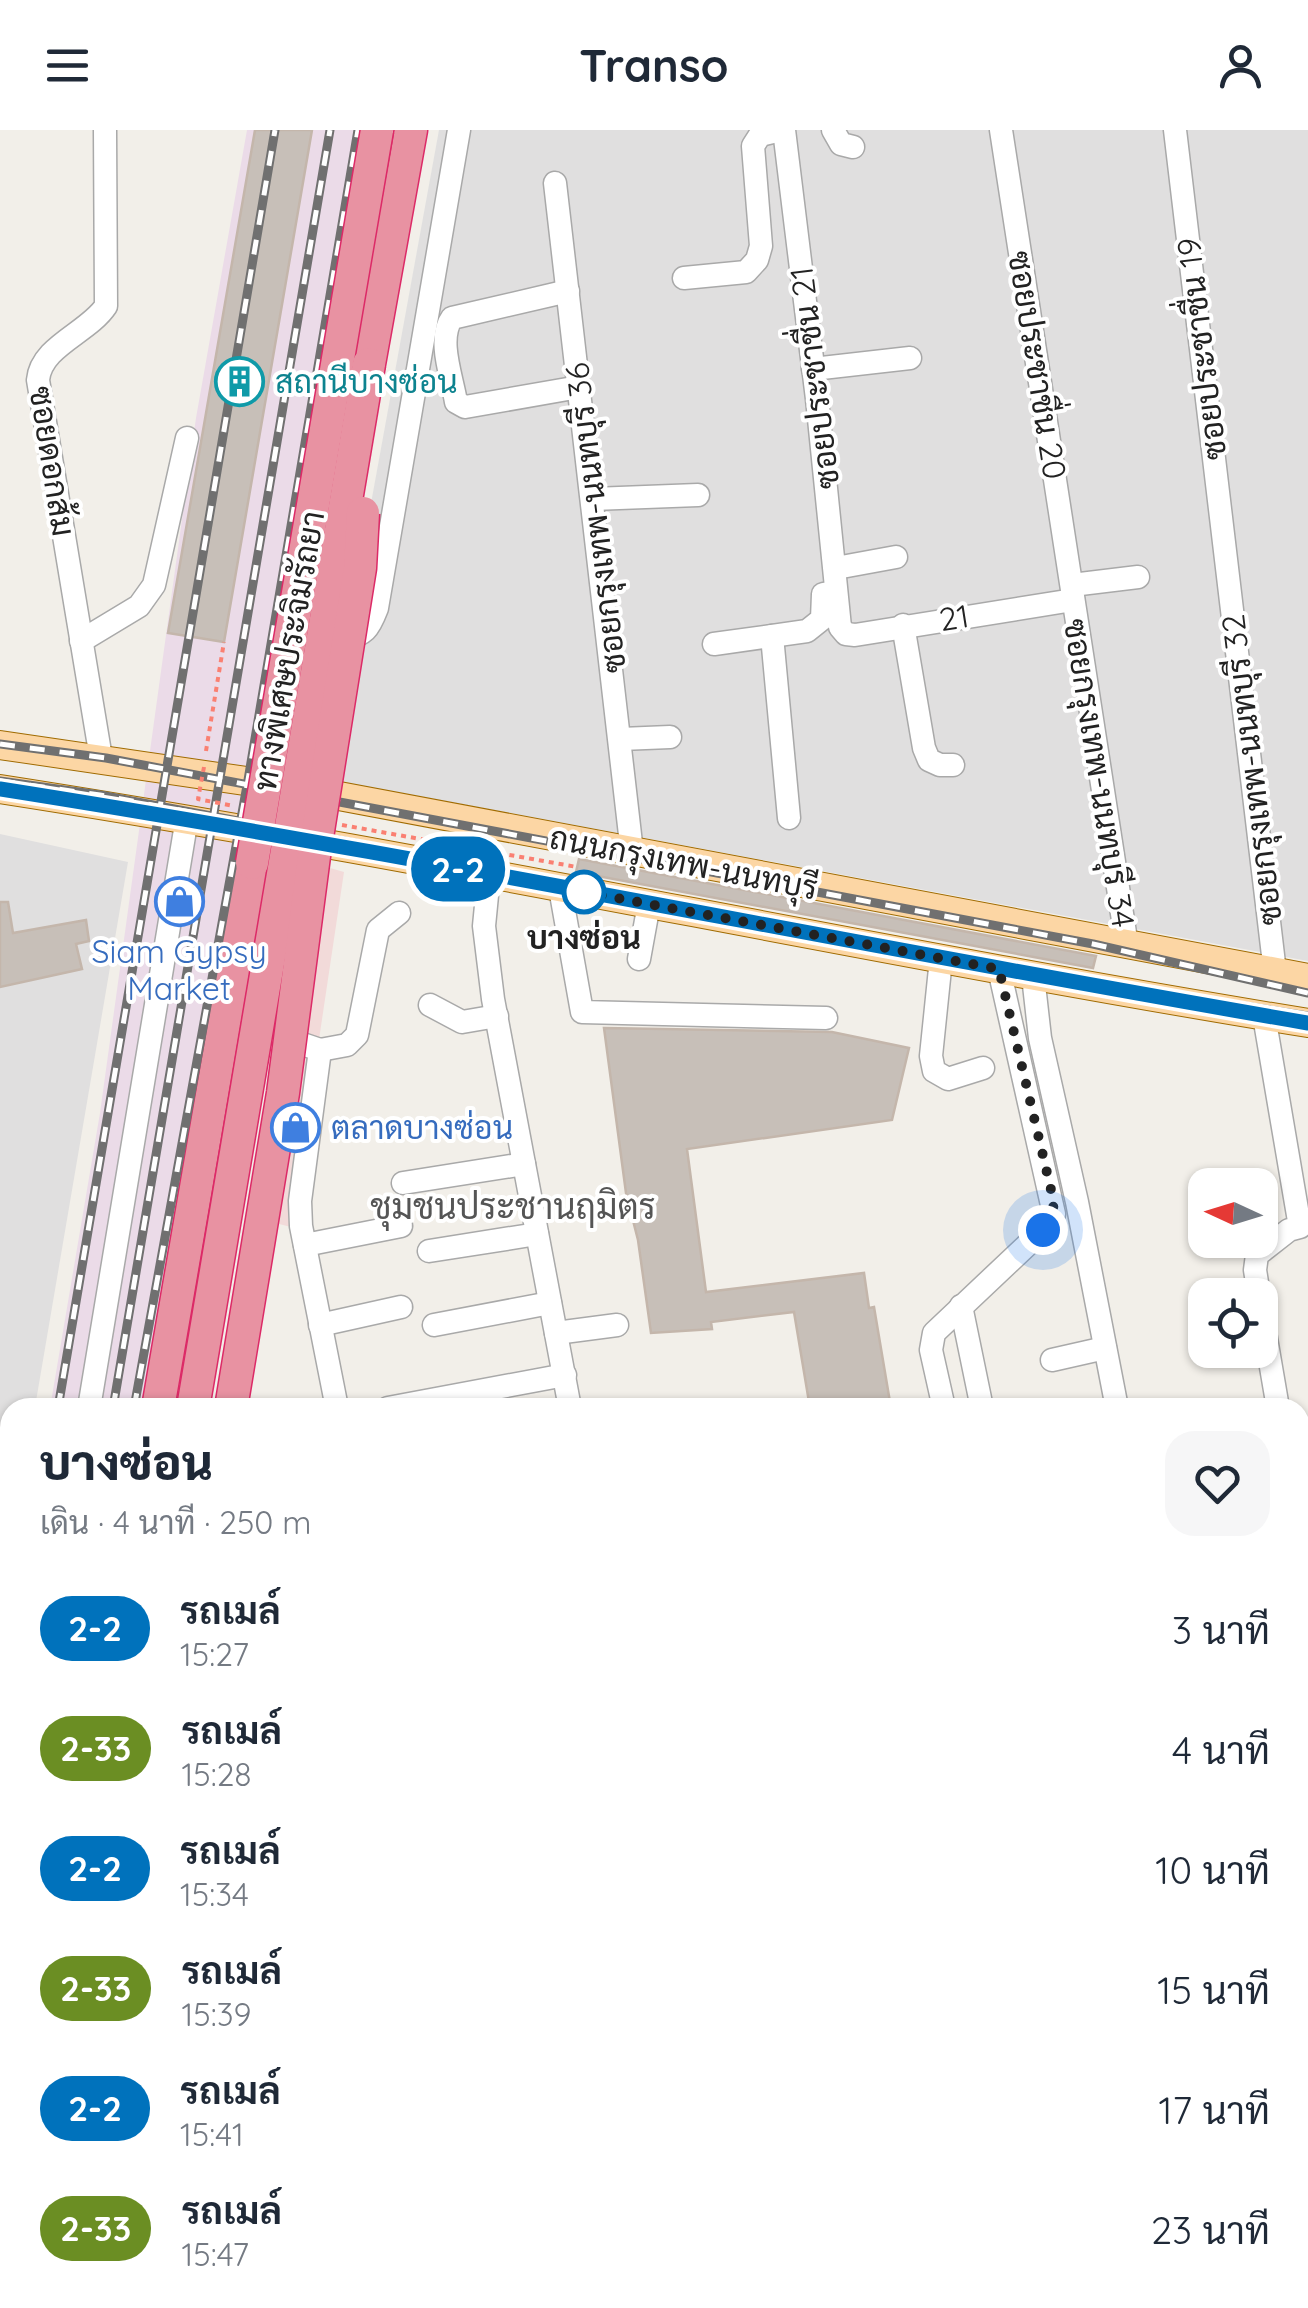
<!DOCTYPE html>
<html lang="th">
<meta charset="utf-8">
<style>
body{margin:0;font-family:Quicksand,Sarabun,sans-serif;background:#f6f6f7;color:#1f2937;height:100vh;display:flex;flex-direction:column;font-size:38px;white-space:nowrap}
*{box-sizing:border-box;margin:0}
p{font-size:32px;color:#747a83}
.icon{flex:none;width:55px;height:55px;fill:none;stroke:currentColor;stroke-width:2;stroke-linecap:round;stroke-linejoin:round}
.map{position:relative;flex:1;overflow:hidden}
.details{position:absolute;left:0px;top:1268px;width:1310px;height:912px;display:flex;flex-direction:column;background:#fff;border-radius:30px 30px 0 0;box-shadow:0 2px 8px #0004}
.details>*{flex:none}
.badge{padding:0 20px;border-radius:32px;font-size:35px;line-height:65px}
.needle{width:65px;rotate:274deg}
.buttons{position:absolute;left:1188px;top:1038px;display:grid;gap:20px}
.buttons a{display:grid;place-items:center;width:90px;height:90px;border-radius:20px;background:#fff;box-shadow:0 2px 8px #0004;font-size:50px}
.you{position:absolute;width:50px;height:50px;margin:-25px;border:8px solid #fff;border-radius:50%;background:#1a73e8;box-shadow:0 0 0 15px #1a73e833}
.map>.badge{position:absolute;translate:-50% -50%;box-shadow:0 0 0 5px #fff}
.round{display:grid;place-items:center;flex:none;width:105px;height:105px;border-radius:30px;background:#f6f6f7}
.headline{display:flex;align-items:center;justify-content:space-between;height:170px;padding:0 40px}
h1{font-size:48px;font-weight:800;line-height:75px}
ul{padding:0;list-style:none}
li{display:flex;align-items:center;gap:30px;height:120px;padding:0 40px}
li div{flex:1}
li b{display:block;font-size:38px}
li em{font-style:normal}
li .badge{min-width:110px;font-weight:700;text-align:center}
header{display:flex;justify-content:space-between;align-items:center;height:130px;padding:0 40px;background:#fff;font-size:45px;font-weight:800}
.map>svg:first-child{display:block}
</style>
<header><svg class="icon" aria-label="menu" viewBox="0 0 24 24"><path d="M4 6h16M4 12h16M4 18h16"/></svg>Transo<svg class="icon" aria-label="person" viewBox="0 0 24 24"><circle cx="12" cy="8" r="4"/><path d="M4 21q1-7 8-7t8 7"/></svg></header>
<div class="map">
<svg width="1308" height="2178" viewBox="0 0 1308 2178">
<rect width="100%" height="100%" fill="#f2efe9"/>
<g fill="#e0dfdf">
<polygon points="439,0 1308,0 1308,831 321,648"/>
<polygon points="0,704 128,732 35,1277 10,1278 10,1437 0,1508"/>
</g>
<polygon fill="#f2dad9" points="323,736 344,742 291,1097 271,1092"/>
<g fill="#ebdbe8">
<polygon points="247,0 369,0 150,1277 50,1278 100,983 196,288"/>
<polygon points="10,1520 10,2170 87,2170 88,2178 0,2178 0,1581"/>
</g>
<polygon fill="#c8facc" points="1024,2170 1231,2170 1232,2178 980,2178"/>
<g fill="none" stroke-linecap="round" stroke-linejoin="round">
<polyline stroke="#aad3df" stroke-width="20" points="938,2170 941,2178"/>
</g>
<g fill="#c7bfb8" stroke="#c4b6ab" stroke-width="2.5">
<polygon points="255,0 312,0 224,512 168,503"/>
<polygon points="579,729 1096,826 1093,838 576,742"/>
<polygon points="0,772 8,772 13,803 86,790 89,811 76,814 82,839 0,857"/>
<polygon points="604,898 832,902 909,918 892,990 687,1019 706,1162 864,1143 869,1178 874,1177 891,1278 810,1278 794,1182 711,1192 712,1199 651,1203 638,1110 626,1063"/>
</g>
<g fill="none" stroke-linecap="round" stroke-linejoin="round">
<defs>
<g id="minor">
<polyline points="784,0 817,269 840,497 846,504 855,505 1073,470"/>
<polyline points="833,0 841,14 853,17"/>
<polyline points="1001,0 1127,816"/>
<polyline points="1175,0 1275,842"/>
<polyline points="555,53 632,722"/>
<polyline points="684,148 746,142 757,130 761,116 753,16 760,5 781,0"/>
<path d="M568,161L452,188C437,209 452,247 456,272L465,277L579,257"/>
<polyline points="813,239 910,228"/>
<polyline points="593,369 698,365"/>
<polyline points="836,438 896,427"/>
<polyline points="1072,455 1138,447"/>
<polyline points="903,495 924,618 929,630 940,635 953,635"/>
<polyline points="772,506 789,688"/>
<path d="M342,510C365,505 369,499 377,478L459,0"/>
<polyline points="81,511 139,476 154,455 187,308"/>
<polyline points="714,514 807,501 822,489 823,464 835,462"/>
<polyline points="621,609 670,607"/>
<path d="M101,628L38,250C41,216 88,203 106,176L105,0"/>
<polyline points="489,745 484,796 493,869 570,1278"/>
<polyline points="560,758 582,882 826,888"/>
<polyline points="639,829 649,774"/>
<polyline points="941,829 931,926 934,941 948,949 983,938"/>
<polyline points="1033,846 1040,908 1077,1072 1117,1278"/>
<polyline points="430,875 462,892 497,886"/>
<polyline points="279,906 320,920 300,1071 301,1096 337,1278"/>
<polyline points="320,920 347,915 357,905 378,800 399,783"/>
<polyline points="403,1053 524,1034"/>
<polyline points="305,1115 401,1096"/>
<polyline points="429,1121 537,1104"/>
<polyline points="1259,1165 1255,1140 1257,1125 1289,1100 1300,1097 1264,886"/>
<polyline points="1260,1173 1278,1278"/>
<polyline points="961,1176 982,1278"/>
<polyline points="320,1195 401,1177"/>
<polyline points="434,1195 550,1173"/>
<polyline points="556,1203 617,1195"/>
<polyline points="1052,1230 1105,1218"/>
<polyline points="89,1278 187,688"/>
<polyline points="388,1278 565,1245"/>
<polyline points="944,1278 931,1220 934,1203 1043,1100 1054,1084 999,839"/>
<polyline points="1300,1410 1308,1458"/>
<polyline points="1300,1804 1308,1854"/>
<polyline points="10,1856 5,1896 10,2161"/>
<polyline points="1300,1921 1308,1919"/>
<polyline points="1300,2117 1308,2154"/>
<polyline points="378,2170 379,2178"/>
<polyline points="493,2170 495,2178"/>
<polyline points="641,2170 643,2178"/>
<polyline points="1172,2170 1173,2178"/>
<polyline points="1251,2170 1253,2178"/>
<polyline points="529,2178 571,2170"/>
</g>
<g id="major">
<polyline points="0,615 307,660 1308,848"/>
<path d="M0,659C438,727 871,822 1308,893"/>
</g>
<g id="highway">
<polyline points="369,234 411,0"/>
<polyline points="158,1278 252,733"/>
<polyline points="103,2170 104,2178"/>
<polyline points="138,2170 139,2178"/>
</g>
</defs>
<use href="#minor" stroke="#a9a9a9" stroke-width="25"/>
<use href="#major" stroke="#a06b00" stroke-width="30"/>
<use href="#highway" stroke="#dc2a67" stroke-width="35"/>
<g stroke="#fa8072" stroke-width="4" stroke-dasharray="5 5" stroke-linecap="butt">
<polyline points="206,621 224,512"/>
<polyline points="628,1278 639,1278"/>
<polyline points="945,2170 947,2178"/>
</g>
<use href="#minor" stroke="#fff" stroke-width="22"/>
<use href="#major" stroke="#fcd6a4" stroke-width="28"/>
<use href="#highway" stroke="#e892a2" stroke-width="32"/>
<defs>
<g id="rail">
<polyline points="0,614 106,628 1093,814 1308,863"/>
<polyline points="0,651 100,665 1086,851 1308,886"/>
<polyline points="58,1278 275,0"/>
<polyline points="113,1278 330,0"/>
<polyline points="134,1278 248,650 358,0"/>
<polyline points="0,1637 10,1572"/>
<polyline points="0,1785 10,1662"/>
<polyline points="43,2170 43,2178"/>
<polyline points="60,2170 61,2178"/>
</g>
</defs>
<use href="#rail" stroke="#707070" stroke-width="9"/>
<use href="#rail" stroke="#fff" stroke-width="5" stroke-dasharray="15" stroke-linecap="butt"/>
<defs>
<g id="highway-bridge">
<polyline points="252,733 377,0"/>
<polyline points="193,1278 369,234"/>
<polyline points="231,1278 283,963 314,726 360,438 363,383"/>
</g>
</defs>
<use href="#highway-bridge" stroke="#dc2a67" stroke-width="35" stroke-linecap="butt"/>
<g stroke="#fa8072" stroke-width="4" stroke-dasharray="5 5" stroke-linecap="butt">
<polyline points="204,637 198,669 234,676"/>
<polyline points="342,695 577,737"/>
</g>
<use href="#highway-bridge" stroke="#e892a2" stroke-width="32"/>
</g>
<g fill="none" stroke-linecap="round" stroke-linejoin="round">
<defs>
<path id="line" d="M0,659C438,728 871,819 1308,893"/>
</defs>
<use href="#line" stroke="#fff" stroke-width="22"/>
<use href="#line" stroke="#0072bc" stroke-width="15"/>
<polyline stroke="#222" stroke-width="10" stroke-dasharray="0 18" points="584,762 999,839 1052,1064 1054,1084 1043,1100"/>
</g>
<defs>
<symbol id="building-ring" viewBox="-11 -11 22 22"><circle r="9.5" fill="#fff" stroke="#0f9aa8" stroke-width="1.5"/><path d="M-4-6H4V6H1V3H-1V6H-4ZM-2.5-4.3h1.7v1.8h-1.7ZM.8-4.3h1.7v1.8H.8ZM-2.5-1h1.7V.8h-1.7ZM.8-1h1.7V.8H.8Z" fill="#0f9aa8"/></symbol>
<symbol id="shop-ring" viewBox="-11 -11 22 22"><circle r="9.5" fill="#fff" stroke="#3f7fe0" stroke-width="1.5"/><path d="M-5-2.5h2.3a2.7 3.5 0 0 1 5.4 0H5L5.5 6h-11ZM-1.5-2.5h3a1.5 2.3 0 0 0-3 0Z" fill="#3f7fe0"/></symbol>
</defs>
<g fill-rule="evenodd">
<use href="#building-ring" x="212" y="224" width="55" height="55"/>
<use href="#shop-ring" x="152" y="744" width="55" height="55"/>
<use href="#shop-ring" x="268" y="970" width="55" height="55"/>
</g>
<circle fill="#fff" stroke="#0072bc" stroke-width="5" cx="584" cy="762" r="20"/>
<g text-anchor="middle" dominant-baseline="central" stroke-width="8" stroke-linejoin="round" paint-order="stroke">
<g font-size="32" fill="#222" stroke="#fff">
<text transform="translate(1201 219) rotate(-97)">ซอยประชาชื่น 19</text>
<text transform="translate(1038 235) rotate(81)">ซอยประชาชื่น 20</text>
<text transform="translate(814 248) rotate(-97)">ซอยประชาชื่น 21</text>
<text transform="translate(53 331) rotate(81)">ซอยดอกส้ม</text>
<text transform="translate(595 388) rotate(-97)">ซอยกรุงเทพ-นนทบุรี 36</text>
<text transform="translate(954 487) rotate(-9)">21</text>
<text transform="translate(288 521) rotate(-80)">ทางพิเศษประจิมรัถยา</text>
<text transform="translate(1251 640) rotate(-97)">ซอยกรุงเทพ-นนทบุรี 32</text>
<text transform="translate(1100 643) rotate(81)">ซอยกรุงเทพ-นนทบุรี 34</text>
<text transform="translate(684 732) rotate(11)">ถนนกรุงเทพ-นนทบุรี</text>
</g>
<g font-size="32" fill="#0d838f" stroke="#fff" text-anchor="start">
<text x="275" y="251">สถานีบางซ่อน</text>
</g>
<g font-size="32" font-weight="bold" fill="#222" stroke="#fff">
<text x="584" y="807">บางซ่อน</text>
</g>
<g font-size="32" fill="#366cbe" stroke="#fff">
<text x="179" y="821">Siam Gypsy<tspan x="179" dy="37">Market</tspan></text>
<text x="331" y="997" text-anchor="start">ตลาดบางซ่อน</text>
</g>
<g font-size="35" fill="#555" stroke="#fff">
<text x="513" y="1076">ชุมชนประชานฤมิตร</text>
</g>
</g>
</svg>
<div class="buttons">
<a><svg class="needle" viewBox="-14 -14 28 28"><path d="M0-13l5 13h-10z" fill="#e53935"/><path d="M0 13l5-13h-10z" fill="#747a83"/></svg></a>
<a><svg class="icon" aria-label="locate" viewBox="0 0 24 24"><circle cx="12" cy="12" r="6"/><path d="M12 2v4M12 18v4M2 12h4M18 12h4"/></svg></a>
</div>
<div class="you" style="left:1043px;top:1100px"></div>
<b class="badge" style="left:458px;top:739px;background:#0072bc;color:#fff">2-2</b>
<section class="details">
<div class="headline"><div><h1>บางซ่อน</h1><p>เดิน · 4 นาที · 250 m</p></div><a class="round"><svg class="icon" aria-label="heart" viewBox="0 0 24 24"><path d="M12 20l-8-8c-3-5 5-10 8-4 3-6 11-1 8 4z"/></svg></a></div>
<ul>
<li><span class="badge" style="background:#0072bc;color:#fff">2-2</span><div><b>รถเมล์</b><p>15:27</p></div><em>3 นาที</em></li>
<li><span class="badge" style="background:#6b8e23;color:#fff">2-33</span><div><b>รถเมล์</b><p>15:28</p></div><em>4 นาที</em></li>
<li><span class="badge" style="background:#0072bc;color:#fff">2-2</span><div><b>รถเมล์</b><p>15:34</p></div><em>10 นาที</em></li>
<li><span class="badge" style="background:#6b8e23;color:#fff">2-33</span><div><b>รถเมล์</b><p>15:39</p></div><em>15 นาที</em></li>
<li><span class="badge" style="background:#0072bc;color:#fff">2-2</span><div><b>รถเมล์</b><p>15:41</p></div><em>17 นาที</em></li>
<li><span class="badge" style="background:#6b8e23;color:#fff">2-33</span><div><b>รถเมล์</b><p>15:47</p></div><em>23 นาที</em></li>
</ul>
</section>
</div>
